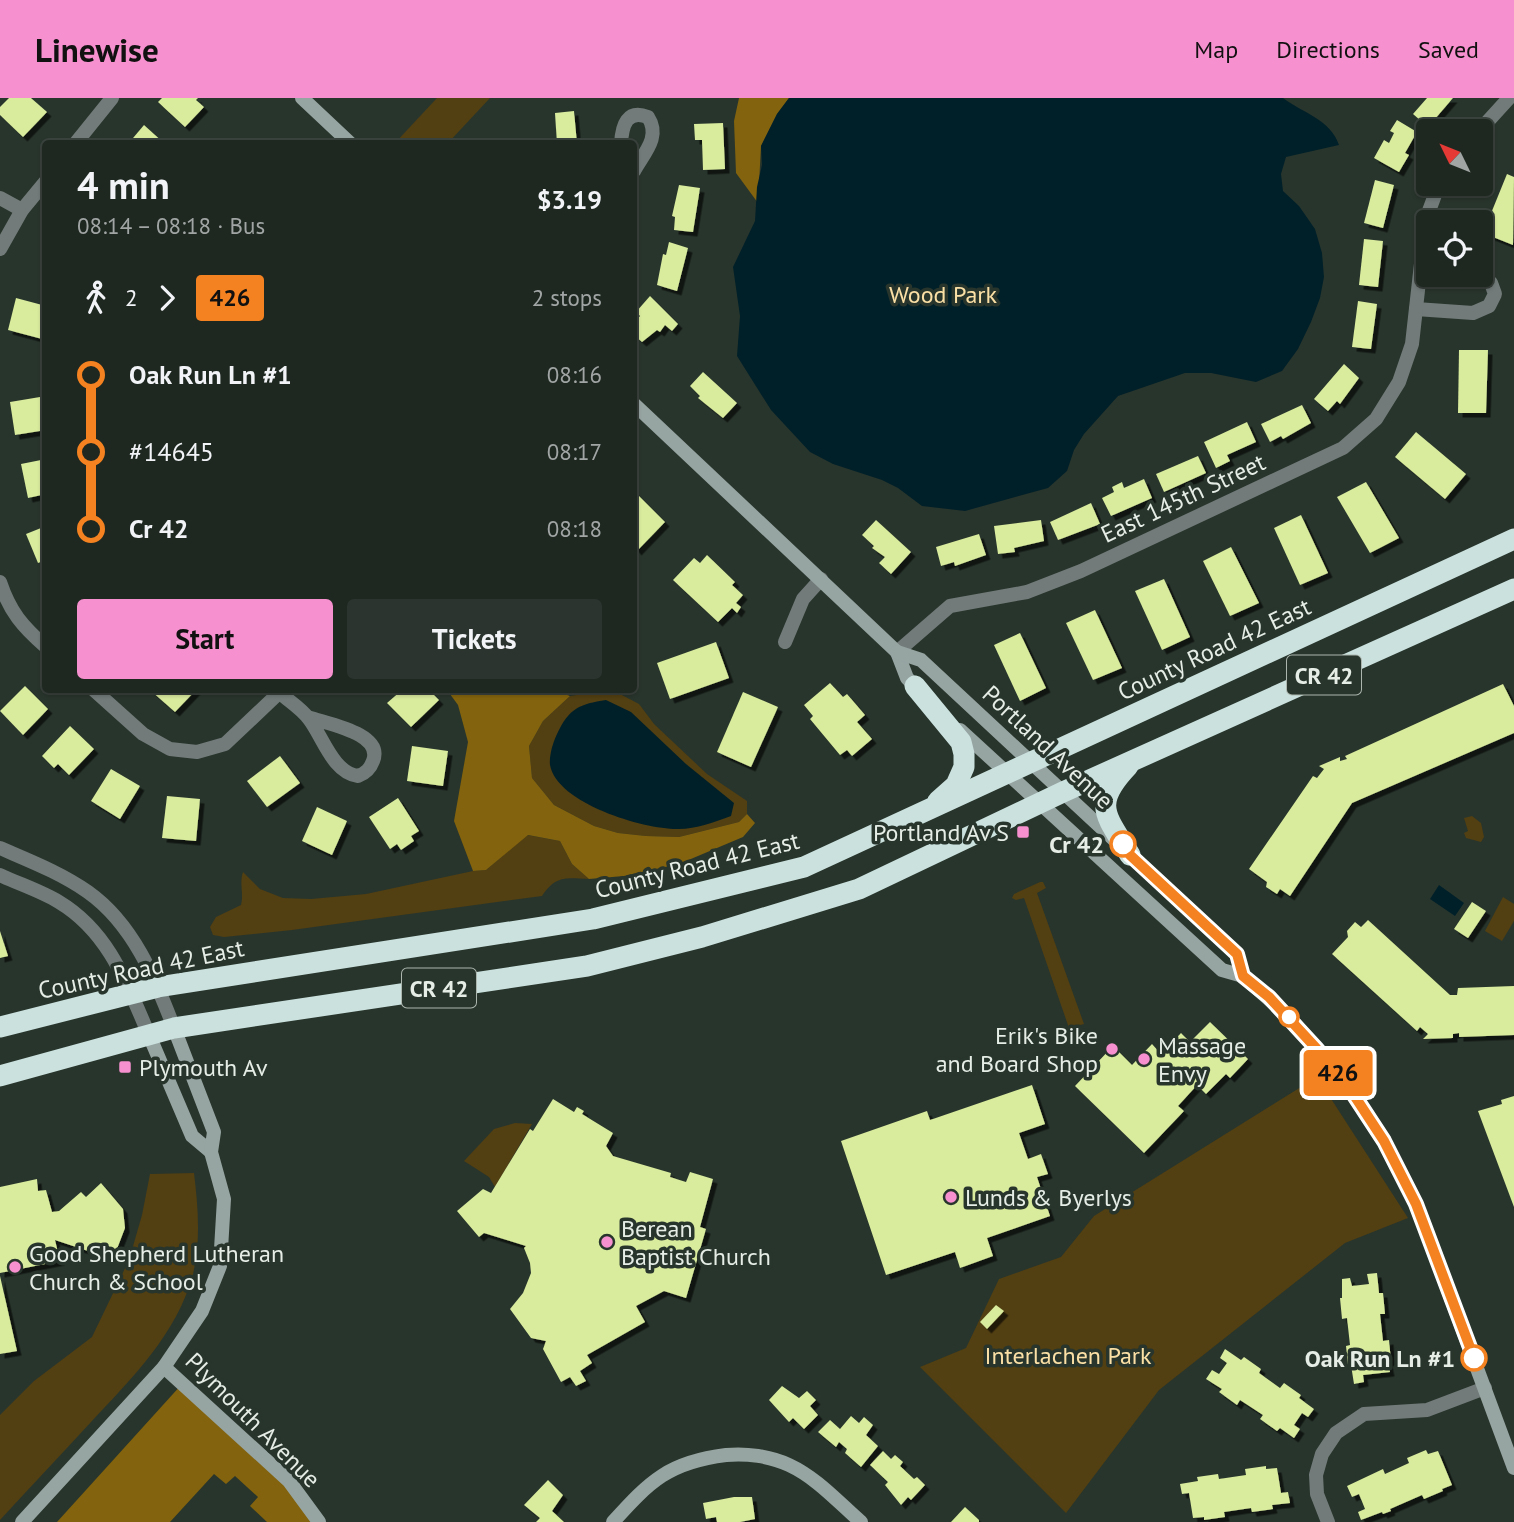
<!DOCTYPE html>
<meta charset="utf-8">
<style>
body{margin:0;font-family:"PT Sans",sans-serif;background:#2b342e;color:#f1f3f6;height:100vh;display:flex;flex-direction:column;font-size:26px;white-space:nowrap}
*{box-sizing:border-box;margin:0}
p{font-size:23px;color:#a1a6a5}
.icon{flex:none;width:38px;height:38px;fill:none;stroke:currentColor;stroke-width:2;stroke-linecap:round;stroke-linejoin:round}
.map{position:relative;flex:1;overflow:hidden}
.details{position:absolute;left:42px;top:42px;width:595px;height:553px;display:flex;flex-direction:column;background:#1e2821;border-radius:7px;box-shadow:0 2px 5px #0004,0 0 0 2px #3c443f}
.details>*{flex:none}
.badge{padding:0 14px;border-radius:5px;font-size:24px;line-height:46px}
.needle{width:46px;rotate:313deg}
.controls{position:absolute;left:1416px;top:21px;display:grid;gap:14px}
.controls a{display:grid;place-items:center;width:77px;height:77px;border-radius:7px;background:#1e2821;box-shadow:0 2px 5px #0004,0 0 0 2px #3c443f;font-size:35px}
.map>.badge{position:absolute;translate:-50% -50%;box-shadow:0 0 0 4px #fff}
.legs{display:flex;align-items:center;gap:10px;height:77px;padding:0 35px;font-size:23px}
.legs p{margin-inline-start:auto}
.head{display:flex;align-items:center;justify-content:space-between;height:119px;padding:0 35px}
h1{font-size:38px;font-weight:800;line-height:52px}
.action{display:flex;gap:14px;margin-top:auto;padding:14px 35px}
.action a{flex:1;height:80px;border-radius:7px;background:#f790ce;color:#111;font-size:28px;font-weight:800;line-height:80px;text-align:center}
.action a+a{background:#2b342e;color:#f1f3f6}
ul{padding:0 35px;list-style:none}
li{display:flex;align-items:center;gap:24px;height:77px;font-size:26px}
li i{display:grid;place-items:center;width:10px;height:100%;margin:0 9px;background:currentColor}
li i::after{content:'';width:18px;height:18px;margin:-9px;border:5px solid;border-radius:50%;background:#1e2821}
li p{margin-inline-start:auto}
li:first-child i{background:linear-gradient(#0000 50%,currentColor 0)}
li:last-child i{background:linear-gradient(currentColor 50%,#0000 0)}
header{display:flex;align-items:center;gap:42px;box-sizing:border-box;height:98px;padding:0 35px;background:#f790ce;color:#111}
header strong{font-size:33px}
nav{display:flex;gap:38px;margin-inline-start:auto;font-size:24px}
.map>svg:first-child{display:block}
</style>
<header>
<strong>Linewise</strong>
<nav><a>Map</a><a>Directions</a><a>Saved</a></nav>
</header>
<div class="map">
<svg width="1514" height="1424" viewBox="0 0 1514 1424">
<defs>
<filter id="shadow"><feDropShadow dx="4.5" dy="4.5" stdDeviation="0" flood-color="#0009"/></filter>
</defs>
<rect width="100%" height="100%" fill="#28352c"/>
<g fill="#523f12">
<polygon points="437,0 490,0 448,45 395,45"/>
<polygon points="590,595 620,596 639,606 654,626 707,676 747,703 747,716 739,724 679,739 646,738 618,735 594,728 554,707 532,680 529,648 543,623 570,598"/>
<polygon points="1472,718 1481,725 1484,739 1481,744 1466,740 1464,735 1468,733 1464,720"/>
<path d="M527,737L560,743L572,766L589,781C566,780 556,777 542,798L292,832L224,839L213,837L210,829L216,819L241,807C244,795 239,786 243,774L260,791L283,800L311,801L366,796L473,773L486,772Z"/>
<polygon points="1040,784 1043,784 1046,790 1037,795 1084,926 1069,930 1024,800 1016,802 1012,800 1014,796"/>
<polygon points="1503,799 1514,806 1514,823 1502,843 1485,833"/>
<polygon points="1317,979 1408,1120 1345,1145 1159,1292 1066,1415 920,1269 966,1250 999,1181 1061,1159 1094,1118"/>
<polygon points="515,1025 532,1026 495,1089 489,1079 464,1063 494,1031"/>
<path d="M194,1075C198,1108 201,1143 193,1176C177,1236 132,1280 91,1324C61,1357 30,1389 0,1422V1317L34,1283L92,1239L129,1162L142,1117L150,1076Z"/>
</g>
<g fill="#83630d">
<polygon points="739,0 789,0 777,16 761,48 758,105 736,75 734,23"/>
<polygon points="447,592 554,592 570,598 543,623 529,648 532,680 554,707 594,728 618,735 646,738 679,739 739,724 747,716 755,725 743,739 679,766 624,778 589,781 572,766 560,743 528,737 486,772 473,773 454,723 468,644 458,607"/>
<polygon points="182,1286 253,1351 319,1424 267,1424 250,1408 258,1399 235,1378 226,1386 214,1376 170,1424 57,1424"/>
</g>
<g fill="#002029">
<path d="M789,0H1283C1303,15 1331,22 1339,47L1286,59L1281,76L1283,93L1299,108L1315,131L1322,155L1324,179L1320,200L1311,224L1298,251L1282,273L1256,284L1211,275H1185L1118,298L1084,336L1074,352L1067,373L1048,390L965,413L922,408L898,390L882,382L833,366L810,354L771,312L737,258L740,218L733,169L755,123L757,89L762,67L761,48L777,16Z"/>
<path d="M606,602L631,614L686,666L734,705L731,718C715,724 696,731 679,731C646,732 557,706 550,667C549,658 553,644 557,636C569,610 580,606 606,602Z"/>
<polygon points="1439,787 1464,805 1455,818 1430,801"/>
</g>
<g fill="#d9eb9d" filter="url(#shadow)">
<polygon points="9,0 31,0 47,14 23,39 0,17 0,9"/>
<polygon points="162,0 198,0 196,2 204,9 185,29 158,4"/>
<polygon points="1427,0 1453,0 1428,29 1413,16"/>
<polygon points="574,13 577,46 557,46 555,15"/>
<polygon points="1397,22 1417,34 1405,55 1409,57 1399,74 1374,60 1384,42 1389,45 1394,35 1390,33"/>
<polygon points="723,25 725,71 703,72 702,42 695,42 694,26"/>
<polygon points="144,27 165,46 128,46"/>
<polygon points="1507,76 1514,79 1513,147 1483,135"/>
<polygon points="1375,82 1394,87 1383,130 1364,125"/>
<polygon points="679,87 700,90 693,134 674,132 675,119 672,118"/>
<polygon points="1364,141 1383,143 1378,189 1359,187"/>
<polygon points="669,144 688,150 677,193 657,187 663,156 666,157"/>
<polygon points="650,198 678,226 672,233 665,227 660,234 657,232 642,244 634,237 634,225 640,218 636,214"/>
<polygon points="16,200 46,208 46,242 8,232"/>
<polygon points="1358,203 1377,206 1371,251 1352,249"/>
<polygon points="1459,252 1488,252 1486,315 1458,315"/>
<polygon points="1344,266 1359,280 1340,306 1337,303 1328,313 1314,301"/>
<polygon points="703,274 737,305 723,320 698,300 700,298 690,288"/>
<polygon points="46,298 46,332 15,337 10,304"/>
<polygon points="1302,307 1311,325 1283,341 1281,338 1270,344 1261,326"/>
<polygon points="1247,324 1256,344 1227,357 1230,363 1216,370 1204,344"/>
<polygon points="1416,334 1466,376 1445,401 1395,359"/>
<polygon points="1198,358 1206,375 1164,394 1156,376"/>
<polygon points="46,361 46,396 28,400 21,366"/>
<polygon points="1144,381 1152,400 1111,418 1102,400 1114,394 1112,389 1122,384 1124,390"/>
<polygon points="1366,384 1399,440 1370,455 1337,399"/>
<polygon points="634,393 665,424 637,453 634,449"/>
<polygon points="1091,405 1100,426 1058,442 1050,424"/>
<polygon points="1301,417 1328,475 1300,487 1274,430"/>
<polygon points="876,422 911,454 891,476 879,465 885,459 872,450 874,448 862,437"/>
<polygon points="1041,422 1044,443 1014,450 1015,454 998,456 994,428"/>
<polygon points="46,428 46,462 38,465 26,436"/>
<polygon points="979,436 986,457 955,468 954,464 941,468 936,449"/>
<polygon points="1231,449 1259,505 1230,518 1203,463"/>
<polygon points="707,457 735,484 732,487 743,497 736,505 741,509 737,515 732,510 718,524 673,482 694,460 700,465"/>
<polygon points="1164,481 1190,539 1162,552 1135,493"/>
<polygon points="1095,512 1122,570 1093,582 1066,525"/>
<polygon points="1020,535 1046,590 1020,603 994,547"/>
<polygon points="716,544 729,580 670,601 657,565"/>
<polygon points="830,585 843,599 847,596 865,617 857,624 872,641 852,658 847,652 840,657 810,621 813,618 804,607"/>
<polygon points="1503,586 1514,608 1514,635 1352,705 1290,798 1280,791 1277,796 1266,789 1267,784 1249,771 1313,678 1317,680 1324,671 1319,668 1340,659 1340,663 1347,661 1345,658"/>
<polygon points="25,588 48,611 23,637 0,613"/>
<polygon points="150,592 196,592 175,614"/>
<polygon points="402,592 429,592 439,602 411,629 387,605"/>
<polygon points="743,594 778,609 751,669 717,654"/>
<polygon points="70,628 94,651 69,677 58,666 54,670 42,658"/>
<polygon points="412,648 448,653 443,688 407,683"/>
<polygon points="280,658 300,685 267,709 247,683"/>
<polygon points="111,671 140,688 120,721 91,703"/>
<polygon points="167,698 200,701 196,743 162,740"/>
<polygon points="398,700 419,733 411,738 414,743 401,752 397,746 390,751 369,719"/>
<polygon points="317,709 347,723 332,757 302,743"/>
<polygon points="1472,804 1486,813 1468,840 1454,831"/>
<polygon points="1368,822 1450,897 1457,897 1458,890 1514,888 1514,937 1459,939 1459,935 1453,936 1453,940 1423,941 1428,936 1420,929 1417,933 1332,856 1348,839 1347,833 1355,824 1361,829"/>
<polygon points="0,833 8,858 0,860"/>
<polygon points="1210,924 1248,961 1230,980 1226,976 1206,996 1201,991 1203,988 1199,985 1178,1008 1184,1013 1144,1055 1075,988 1113,948 1132,967 1152,946 1161,956 1181,935 1190,944"/>
<polygon points="1032,987 1045,1026 1019,1035 1028,1061 1041,1056 1048,1076 1037,1079 1050,1118 987,1140 993,1158 960,1170 955,1154 886,1177 841,1043 927,1013 930,1022"/>
<polygon points="1514,998 1514,1109 1478,1013 1502,1006 1501,1002"/>
<polygon points="553,1001 574,1014 577,1009 584,1013 582,1016 613,1035 606,1048 613,1058 671,1075 670,1079 686,1084 690,1074 713,1081 700,1129 706,1131 686,1200 664,1193 636,1208 645,1224 587,1257 592,1265 580,1273 586,1283 576,1288 570,1279 561,1284 543,1251 546,1243 531,1240 510,1211 523,1195 531,1175 530,1165 524,1150 526,1148 484,1135 479,1139 457,1113 483,1091 491,1095 530,1031 533,1033"/>
<polygon points="37,1081 38,1093 46,1092 52,1114 59,1113 81,1094 86,1099 101,1085 123,1111 125,1130 115,1156 96,1149 94,1155 55,1142 60,1163 0,1175 0,1089"/>
<polygon points="1377,1175 1379,1195 1383,1195 1385,1216 1380,1216 1383,1243 1389,1242 1391,1263 1388,1264 1390,1274 1363,1277 1364,1284 1354,1286 1351,1267 1348,1267 1346,1248 1350,1247 1347,1220 1342,1221 1340,1200 1342,1200 1342,1181 1350,1180 1352,1188 1369,1186 1367,1176"/>
<polygon points="0,1178 17,1253 0,1256"/>
<polygon points="996,1207 1004,1213 987,1231 980,1224"/>
<polygon points="1225,1251 1241,1262 1244,1259 1261,1271 1259,1275 1280,1290 1284,1285 1301,1297 1299,1300 1314,1311 1308,1319 1302,1315 1294,1327 1300,1331 1294,1340 1280,1330 1277,1333 1260,1321 1263,1317 1240,1302 1237,1307 1219,1294 1222,1291 1206,1281 1212,1272 1219,1276 1227,1265 1220,1260"/>
<polygon points="782,1288 799,1300 807,1293 816,1302 810,1308 818,1317 804,1331 793,1320 789,1324 769,1302"/>
<polygon points="851,1318 859,1325 864,1319 873,1327 866,1337 878,1348 861,1369 845,1355 847,1351 839,1344 836,1349 818,1334 830,1322 840,1331"/>
<polygon points="1426,1352 1428,1356 1438,1353 1452,1387 1442,1391 1443,1393 1424,1401 1422,1397 1390,1411 1391,1413 1383,1416 1382,1414 1361,1422 1358,1414 1365,1411 1359,1396 1352,1399 1347,1388 1383,1371 1385,1376 1409,1365 1407,1360"/>
<polygon points="883,1353 891,1361 895,1357 903,1364 900,1368 914,1381 917,1379 925,1387 911,1402 908,1399 901,1407 885,1387 888,1384 870,1367"/>
<polygon points="1266,1368 1266,1371 1277,1370 1281,1395 1288,1394 1290,1405 1272,1407 1273,1411 1252,1414 1251,1410 1224,1414 1225,1419 1204,1422 1204,1419 1193,1420 1189,1395 1182,1396 1180,1386 1198,1383 1197,1379 1218,1376 1219,1381 1246,1377 1245,1371"/>
<polygon points="548,1382 563,1397 552,1413 564,1424 536,1424 540,1420 524,1407"/>
<polygon points="734,1399 752,1399 755,1421 740,1424 717,1424 716,1419 706,1421 703,1405"/>
<polygon points="965,1409 979,1422 979,1424 951,1424"/>
</g>
<g fill="none" stroke-linecap="round" stroke-linejoin="round">
<g stroke="#727b7a" stroke-width="14">
<polyline points="1479,33 1509,0"/>
<polyline points="75,46 112,0"/>
<path d="M621,46C622,27 627,11 648,19C661,39 644,55 634,73"/>
<polyline points="0,100 22,112"/>
<polyline points="0,151 22,112 46,83"/>
<polyline points="1416,211 1473,215 1489,208 1495,196 1491,185 1480,175"/>
<path d="M0,484C10,514 22,528 46,549"/>
<polyline points="785,544 803,501 821,481"/>
<polyline points="897,554 950,508 1027,494 1081,473 1343,350 1376,321 1399,284 1412,246 1426,121 1439,86"/>
<polyline points="94,592 143,636 170,651 197,654 225,646 282,592"/>
<path d="M280,595C289,603 302,611 309,621C323,639 333,675 358,678C366,675 370,671 373,663C384,635 327,626 308,619"/>
<path d="M0,750C30,763 61,775 88,794C133,826 155,880 174,930"/>
<path d="M0,777C19,786 41,793 59,804C109,834 127,886 149,937"/>
<polyline points="1328,1424 1317,1396 1316,1377 1322,1356 1336,1335 1364,1316 1427,1312 1485,1290"/>
</g>
<g stroke="#96a4a2" stroke-width="14">
<polyline points="302,0 351,46"/>
<polyline points="634,306 897,554 907,580 920,593"/>
<polyline points="897,554 921,562 1237,856 1243,878"/>
<polyline points="960,632 1222,872 1243,878 1290,920 1348,988 1384,1043 1416,1106 1514,1370"/>
<polyline points="149,937 192,1038 211,1054"/>
<polyline points="164,1269 289,1383 319,1424"/>
<polyline points="22,1424 164,1269 202,1213 220,1168 224,1101 211,1054 214,1034 174,930"/>
<path d="M613,1424C650,1383 669,1364 726,1357C746,1355 770,1358 789,1367C817,1380 838,1404 861,1424"/>
</g>
<g stroke="#cae1de" stroke-width="21">
<polyline points="915,588 961,644 964,656 964,669 956,687 938,703"/>
<path d="M1128,668C1091,707 1106,717 1130,757"/>
<polyline points="0,929 158,889 593,821 804,769 1514,441"/>
<polyline points="0,978 174,930 587,868 702,839 859,791 1063,694 1514,491"/>
</g>
</g>
<g fill="none" stroke-linecap="round" stroke-linejoin="round">
<defs>
<polyline id="line-1" points="1123,746 1130,757 1237,856 1243,878 1269,899 1316,950 1348,988 1384,1043 1416,1106 1474,1260"/>
</defs>
<use href="#line-1" stroke="#fff" stroke-width="16"/>
<use href="#line-1" stroke="#f58220" stroke-width="10"/>
</g>
<g fill="#f790ce" stroke="#28352c" stroke-width="2.5">
<rect x="1016" y="727" width="14" height="14" rx="3.5"/>
<circle cx="1112" cy="951" r="7"/>
<circle cx="1144" cy="961" r="7"/>
<rect x="118" y="962" width="14" height="14" rx="3.5"/>
<circle cx="951" cy="1099" r="7"/>
<circle cx="607" cy="1144" r="7"/>
<circle cx="15" cy="1169" r="7"/>
</g>
<g fill="#fff" stroke="#f58220" stroke-width="3.5">
<circle cx="1123" cy="746" r="12"/>
<circle cx="1289" cy="919" r="9"/>
<circle cx="1474" cy="1260" r="12"/>
</g>
<g text-anchor="middle" dominant-baseline="central" stroke-width="7" stroke-linejoin="round" paint-order="stroke">
<g fill="#28352c" stroke="#acb6ae" stroke-width="2">
<rect x="1287" y="557.5" width="74" height="39" rx="5"/>
<rect x="402" y="870.5" width="74" height="39" rx="5"/>
</g>
<g font-size="23" font-weight="bold" fill="#e5ede6">
<text x="1324" y="577">CR 42</text>
<text x="439" y="890">CR 42</text>
</g>
<g font-size="24" fill="#fbe0a6" stroke="#28352c">
<text x="943" y="196">Wood Park</text>
<text x="1068" y="1257">Interlachen Park</text>
</g>
<g font-size="24" fill="#e5ede6" stroke="#28352c">
<text transform="translate(1183 400) rotate(-25)">East 145th Street</text>
<text transform="translate(1214 551) rotate(-25)">County Road 42 East</text>
<text transform="translate(1048 649) rotate(43)">Portland Avenue</text>
<text transform="translate(697 767) rotate(-14)">County Road 42 East</text>
<text transform="translate(141 871) rotate(-12)">County Road 42 East</text>
<text transform="translate(253 1322) rotate(45)">Plymouth Avenue</text>
</g>
<g font-size="24" fill="#e5ede6" stroke="#28352c" text-anchor="start">
<text x="1009" y="734" text-anchor="end">Portland Av S</text>
<text x="1098" y="937" text-anchor="end">Erik's Bike<tspan x="1098" dy="28">and Board Shop</tspan></text>
<text x="1158" y="947">Massage<tspan x="1158" dy="28">Envy</tspan></text>
<text x="139" y="969">Plymouth Av</text>
<text x="965" y="1099">Lunds &amp; Byerlys</text>
<text x="621" y="1130">Berean<tspan x="621" dy="28">Baptist Church</tspan></text>
<text x="29" y="1155">Good Shepherd Lutheran<tspan x="29" dy="28">Church &amp; School</tspan></text>
</g>
<g font-size="24" font-weight="bold" fill="#e5ede6" stroke="#28352c" text-anchor="end">
<text x="1104" y="746">Cr 42</text>
<text x="1455" y="1260">Oak Run Ln #1</text>
</g>
</g>
</svg>
<div class="controls">
<a><svg class="needle" viewBox="-14 -14 28 28"><path d="M0-13l5 13h-10z" fill="#e53935"/><path d="M0 13l5-13h-10z" fill="#a1a6a5"/></svg></a>
<a><svg class="icon" aria-label="locate" viewBox="0 0 24 24"><circle cx="12" cy="12" r="6"/><path d="M12 2v4M12 18v4M2 12h4M18 12h4"/></svg></a>
</div>
<b class="badge" style="left:1338px;top:975px;background:#f58220;color:#111">426</b>
<section class="details">
<div class="head"><div><h1>4 min</h1><p>08:14 – 08:18 · Bus</p></div><b>$3.19</b></div>
<div class="legs"><svg class="icon" aria-label="walk" viewBox="0 0 24 24"><circle cx="13" cy="4" r="2"/><path d="M13 8l-2 6 4 7M11 14l-3 7M7 12l3-4h3l4 4"/></svg>2<svg class="icon" aria-label="forward" viewBox="0 0 24 24"><path d="M9 5l7 7-7 7"/></svg><b class="badge" style="background:#f58220;color:#111">426</b><p>2 stops</p></div>
<ul>
<li><i style="color:#f58220"></i><b>Oak Run Ln #1</b><p>08:16</p></li>
<li><i style="color:#f58220"></i><span>#14645</span><p>08:17</p></li>
<li><i style="color:#f58220"></i><b>Cr 42</b><p>08:18</p></li>
</ul>
<div class="action"><a>Start</a><a>Tickets</a></div>
</section>
</div>
